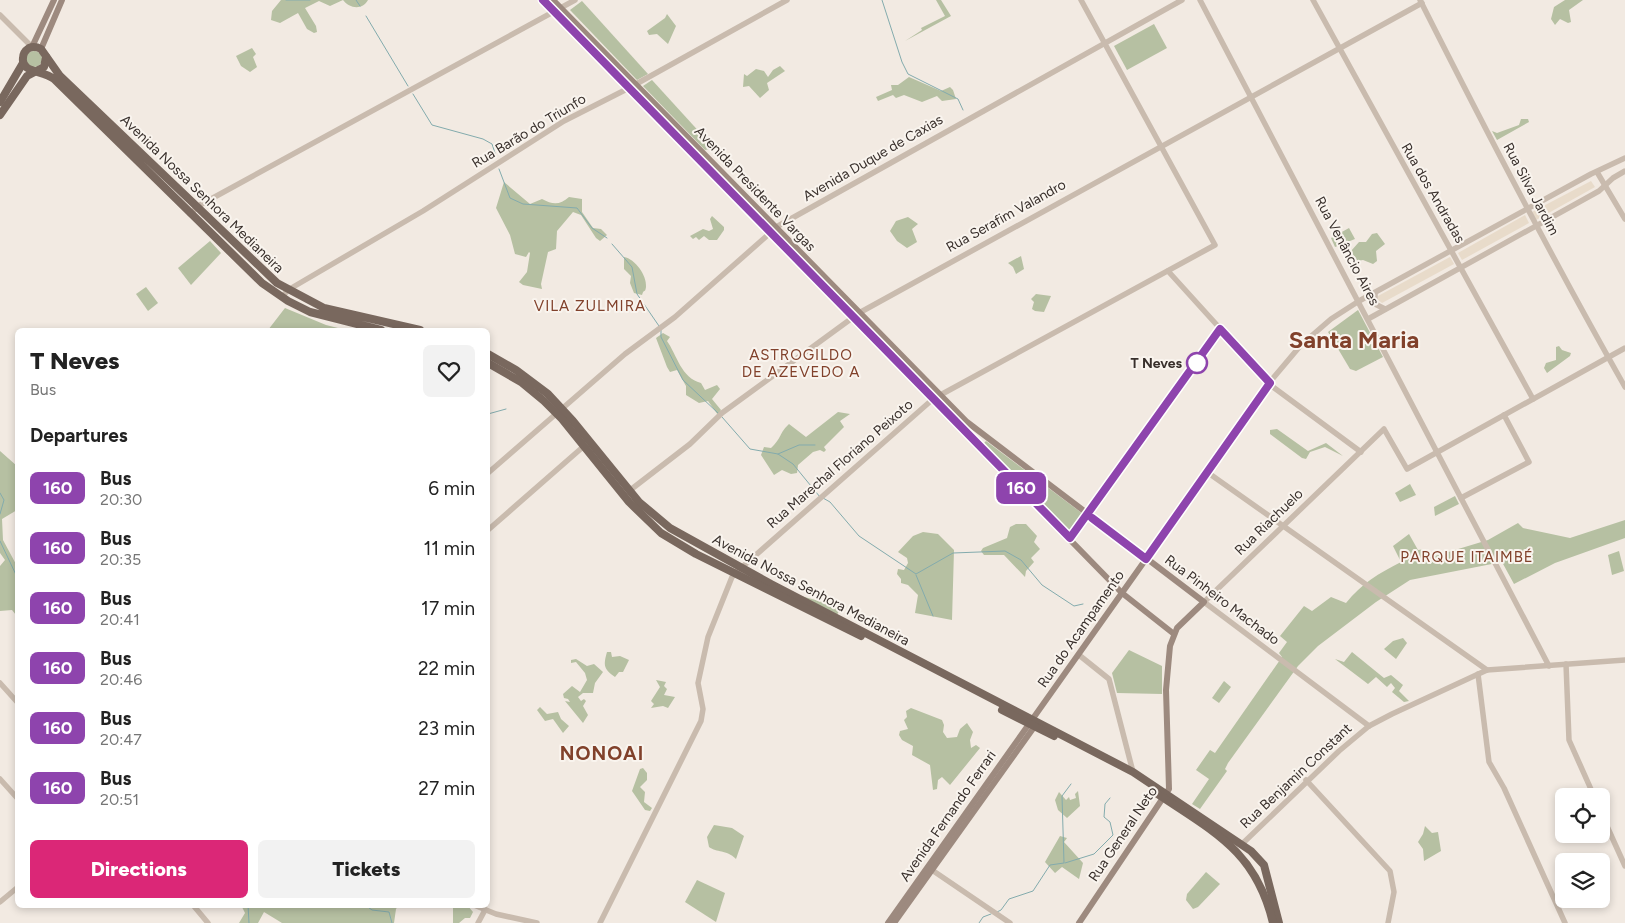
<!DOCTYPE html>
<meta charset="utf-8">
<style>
body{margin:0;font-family:Figtree,sans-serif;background:#f2f2f2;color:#222;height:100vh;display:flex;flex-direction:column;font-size:19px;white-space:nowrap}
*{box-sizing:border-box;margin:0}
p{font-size:16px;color:#767676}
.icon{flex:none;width:28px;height:28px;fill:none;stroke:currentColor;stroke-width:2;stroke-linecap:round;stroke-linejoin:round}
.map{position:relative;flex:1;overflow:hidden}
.sheet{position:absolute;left:15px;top:328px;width:475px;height:580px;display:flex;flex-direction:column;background:#fff;border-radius:8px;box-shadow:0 2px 8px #0003}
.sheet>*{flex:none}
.badge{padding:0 10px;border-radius:8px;font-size:18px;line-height:32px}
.buttons{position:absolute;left:1555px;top:788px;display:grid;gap:10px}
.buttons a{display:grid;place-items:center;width:55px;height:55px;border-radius:8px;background:#fff;box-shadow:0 2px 8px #0003;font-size:25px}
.map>.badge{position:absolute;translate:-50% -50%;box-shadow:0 0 0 2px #fff}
h2{padding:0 15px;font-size:19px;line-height:45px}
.round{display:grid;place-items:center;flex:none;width:52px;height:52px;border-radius:8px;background:#f2f2f2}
.headline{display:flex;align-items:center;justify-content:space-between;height:85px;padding:0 15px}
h1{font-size:24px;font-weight:800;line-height:38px}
.button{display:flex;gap:10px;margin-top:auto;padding:10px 15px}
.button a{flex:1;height:58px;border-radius:8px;background:#db2777;color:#fff;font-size:20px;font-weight:800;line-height:58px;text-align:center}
.button a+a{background:#f2f2f2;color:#222}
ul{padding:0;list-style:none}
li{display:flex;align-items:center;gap:15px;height:60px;padding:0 15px}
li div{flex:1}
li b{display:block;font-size:19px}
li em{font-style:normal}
li .badge{min-width:55px;font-weight:700;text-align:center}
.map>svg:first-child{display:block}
</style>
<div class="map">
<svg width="1625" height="923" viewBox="0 0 1625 923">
<rect width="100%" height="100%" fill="#f2eae2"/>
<g fill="#b6c0a2">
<path d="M281,0H368C362,11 349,8 343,0L330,6L319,1L305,8L316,26L317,32L314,33L307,29L298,13L280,23L271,20L272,11Z"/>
<polygon points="936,0 941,0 951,16 905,41 922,30 921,28 945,16"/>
<polygon points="1565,0 1583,0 1569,10 1571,22 1568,23 1560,19 1555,25 1551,19 1554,7"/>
<polygon points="582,1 648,74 637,80 570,10"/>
<polygon points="667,14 676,26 668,44 657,34 649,35 647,31 665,18"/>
<polygon points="1154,24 1167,48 1127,70 1114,46"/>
<polygon points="252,48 256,54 253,57 257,67 250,72 241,66 236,56"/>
<circle cx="34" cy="59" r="8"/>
<polygon points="780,66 785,71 767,83 769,90 760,98 749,86 743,87 744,74 747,76 756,69 764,71 768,77 773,70"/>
<polygon points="909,77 941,91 950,87 953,90 956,99 942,101 937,96 922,102 904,95 896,98 893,95 878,101 876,97 892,90 891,85 898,85"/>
<polygon points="652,80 714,148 705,150 643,86"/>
<polygon points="1521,119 1528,119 1529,122 1497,140 1492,131 1497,133 1519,125"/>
<path d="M504,182L530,204L542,199C553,205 560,205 569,197L582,199V212L593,228L601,229L607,235L600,241L596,238L581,215L573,212L557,231L556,249L548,252L541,284L542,289L523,285L519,282L527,272L530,253L529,252L526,257L515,254L510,235L496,208Z"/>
<polygon points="712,216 724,227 724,230 717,240 709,240 704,236 699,240 696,237 693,239 690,236 703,229 709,231 713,229 710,219"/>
<polygon points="908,217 918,224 912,229 917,242 907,248 897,241 890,231 896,221"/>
<polygon points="1349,228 1355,239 1335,247 1331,238"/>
<polygon points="1377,233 1385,244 1376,251 1377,261 1373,264 1363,260 1357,261 1351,251 1359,242 1366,242 1372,234"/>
<polygon points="779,235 854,311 852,312 778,236"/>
<polygon points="210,241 221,253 191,285 178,268"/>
<polygon points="1021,256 1024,269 1016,274 1013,267 1008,263"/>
<path d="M624,257C635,259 647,275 646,287C645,294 644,288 642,295L634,293L630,283L631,276L624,269Z"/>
<polygon points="146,287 158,303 148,311 136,294"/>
<polygon points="1036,294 1051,296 1044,312 1035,311 1032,309 1034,302 1031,299"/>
<polygon points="285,308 326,325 346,330 268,330"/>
<polygon points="1358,310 1383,357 1356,371 1350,369 1328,332"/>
<polygon points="862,320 934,392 932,393 861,321"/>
<path d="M663,333L670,337L667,341C677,355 681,378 701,383L705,390L717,385L720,389L712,399L721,410L718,415L708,401L699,403L686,395V386L677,370L670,372L667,367L656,338Z"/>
<polygon points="1559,346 1562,350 1571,353 1570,356 1547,373 1544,368 1546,363 1556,360 1556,347"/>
<path d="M838,412L850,414L840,421L844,427L824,447L826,450L824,452L820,450L813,452L798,465L797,473L791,474L782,470L774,475L761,455L764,447L771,448C782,438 779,433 789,424L806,437Z"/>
<polygon points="1277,429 1308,451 1326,443 1343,456 1325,447 1310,452 1306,459 1302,458 1270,434 1270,430"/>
<polygon points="986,441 1083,514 1069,531 983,444"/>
<polygon points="0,451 17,466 17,510 2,519 3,540 17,566 16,615 12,610 0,611 0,566 5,560 0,553"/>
<polygon points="1410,484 1416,495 1400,502 1395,493"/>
<polygon points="1455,496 1459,504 1435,516 1434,507"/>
<path d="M1625,520V538L1555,563L1514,584L1502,562L1410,580L1376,602L1318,646L1298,666L1228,763L1225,769L1227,771L1200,809L1192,804L1209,779L1196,770L1210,750L1215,753L1282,657L1279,653L1287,642L1280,636L1304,606L1312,611L1331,597L1346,603C1361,584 1379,573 1401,562L1393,546L1409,534L1418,550L1426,549L1435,556L1488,540L1518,523L1523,528L1570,538Z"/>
<polygon points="1016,524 1026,524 1037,536 1034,542 1040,549 1031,558 1034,562 1026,571 1025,577 1004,555 984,555 981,551 983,548 1007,538 1010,527"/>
<polygon points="923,532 938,534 954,550 952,620 915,613 918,595 908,585 901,583 901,579 897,574 898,569 904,570 908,563 907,558 898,552 913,536"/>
<polygon points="1619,551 1624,571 1612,575 1608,555"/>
<polygon points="801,596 841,607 837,615"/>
<polygon points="1403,638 1407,643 1396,659 1384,649 1393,641"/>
<polygon points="1129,650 1162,666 1162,694 1117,693 1112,673"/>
<path d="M607,652H611L612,657L620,656L629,660L623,672H619L615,677C604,669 603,666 607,652Z"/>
<polygon points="1352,652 1384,678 1391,675 1403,685 1399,691 1409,701 1404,702 1392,692 1395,688 1391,683 1387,687 1376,677 1368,684 1335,659 1344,662"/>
<polygon points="576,659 587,666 594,664 603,672 595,683 593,693 583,693 578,697 581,701 584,699 586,701 583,706 588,715 583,723 565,701 570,702 568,699 564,698 563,694 572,686 580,692 587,680 585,673 576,662 571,663 571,660"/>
<polygon points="656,680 666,682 664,686 667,689 664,695 675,697 668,708 663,706 651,708 654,704 651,701 660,687"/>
<polygon points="1224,681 1231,687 1219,703 1212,698"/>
<polygon points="540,707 547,714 558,712 561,719 569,726 563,733 553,719 545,721 537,710"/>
<polygon points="911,708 942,720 944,725 943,732 947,738 957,737 960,729 967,723 973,732 970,740 971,748 976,745 980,748 950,785 942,777 938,780 937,789 933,790 930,765 912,755 913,746 902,740 899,735 900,731 908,729 904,720 907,717 906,711"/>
<polygon points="643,768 647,773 647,780 640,787 645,792 644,802 652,808 650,811 645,810 632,791 640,769"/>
<polygon points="1078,791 1080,806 1067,818 1058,810 1055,800 1059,792 1066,800 1069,797 1070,800 1076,798 1075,794"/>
<path d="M714,825L732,828L744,836L736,859C726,849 717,853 709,847L707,837Z"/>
<polygon points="1425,826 1432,833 1438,832 1441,851 1424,861 1423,849 1418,842 1423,834"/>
<polygon points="1060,836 1067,838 1064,842 1083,863 1079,879 1062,867 1055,873 1045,862"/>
<polygon points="1206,872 1220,884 1198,907 1193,909 1186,900 1187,894"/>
<polygon points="697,880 725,893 716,922 685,902"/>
<polygon points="241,905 399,905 396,909 394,923 282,923 264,912 258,923 239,923 245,913"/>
<polygon points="457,905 468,906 473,912 470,918 465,918 459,923 453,923 453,906"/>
</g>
<g fill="#e8dbca">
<polygon points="1591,181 1595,187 1536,220 1532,212"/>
<polygon points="1525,215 1529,223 1462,260 1458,253"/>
<polygon points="1450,257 1454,264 1382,303 1377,299 1378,296"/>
</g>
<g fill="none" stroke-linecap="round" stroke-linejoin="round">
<g stroke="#83abad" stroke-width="1">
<polyline points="286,0 310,0"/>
<polyline points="356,0 360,6"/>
<polyline points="882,0 902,62 908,74 958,99 963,110"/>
<polyline points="366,16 408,86"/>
<polyline points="413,94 432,125 483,139 492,144 496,156"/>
<polyline points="499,169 510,198 523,204 577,208 592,228 607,238"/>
<polyline points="612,244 632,267 637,294 659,326"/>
<polyline points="661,329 661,337 683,380 718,413"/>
<polyline points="488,414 506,409"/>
<polyline points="722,417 750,449 778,454 793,464 820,497"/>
<polyline points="778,454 799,445 815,445"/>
<polyline points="0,493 4,500 0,514"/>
<polyline points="823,498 830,502 859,536 916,574 953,553 1005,551 1021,560 1042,585 1074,606 1083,604"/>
<polyline points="0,541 18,579"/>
<polyline points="916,575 933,616"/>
<polyline points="1065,863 1094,854 1113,835 1110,822 1104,817 1105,804 1110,798"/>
<polyline points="248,905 249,923"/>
<polyline points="365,905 372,910 389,912 392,923"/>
<polyline points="997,912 1001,910 1009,899 1033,891 1050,865 1064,863 1062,796 1071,784"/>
<polyline points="979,923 983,917 991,914"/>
</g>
<g stroke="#c9bbae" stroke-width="5.5">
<polyline points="1200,0 1549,666"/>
<polyline points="1313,0 1533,399"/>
<path d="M1420,0C1486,131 1553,260 1625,387"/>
<polyline points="0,15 32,47"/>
<polyline points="1597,172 1625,219"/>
<polyline points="190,214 200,205 575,0"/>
<polyline points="1168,271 1273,387 1361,452"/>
<polyline points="1375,293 1375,304 1385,309"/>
<polyline points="282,297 288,290 423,211 564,121 629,88 787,0"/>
<polyline points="1368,319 1599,191 1613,178 1625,171"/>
<polyline points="1207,472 1487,670"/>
<polyline points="488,473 625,354 675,317 778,226 1182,0"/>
<polyline points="629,491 690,444 722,413 859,313 1422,3"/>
<polyline points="1461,498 1529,462 1504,415"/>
<polyline points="488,530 584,446"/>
<polyline points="1070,538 1087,514"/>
<polyline points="1146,559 1269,383 1301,345 1331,319 1359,301 1591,174 1625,158"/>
<polyline points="1079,655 1109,679 1133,772"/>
<polyline points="1566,664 1569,740 1594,796"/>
<polyline points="1478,674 1489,762 1504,788 1565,923"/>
<polyline points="0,683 18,703"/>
<polyline points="1369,726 1204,602 1384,429 1407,469 1625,348"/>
<polyline points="0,779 18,799"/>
<polyline points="1306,780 1390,871 1394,892 1388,923"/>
<polyline points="1601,813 1625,866"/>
<polyline points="1241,845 1339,751 1369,726 1392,714 1487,670 1625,660"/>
<polyline points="929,868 1010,923"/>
<polyline points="0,902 18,887"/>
<polyline points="193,905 208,923"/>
<polyline points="474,905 496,914 537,923"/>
<polyline points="478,923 485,910"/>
<polyline points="600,923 701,721 703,709 698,683 708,637 732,577 741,568 933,399 1215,245 1081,0"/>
</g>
<g stroke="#9d8a7f" stroke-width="6">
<polyline points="543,0 1122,593 1174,634"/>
<polyline points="553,0 967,422 1204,602 1177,628 1170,646 1166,690 1169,789 1079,923"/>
<polyline points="32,47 54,0"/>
<polyline points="41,49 62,0"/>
<polyline points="888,923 1146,559"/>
<polyline points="894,923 1037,723"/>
</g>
<g stroke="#79685e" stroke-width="8">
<polyline points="0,102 23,63"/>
<polyline points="0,115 27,76 44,67 46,57"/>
<path d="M381,330L310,312L288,301L262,283L54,79C43,70 21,73 23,58C23,54 26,50 29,48C34,46 37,47 41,49L60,76L277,283L324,308L420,330"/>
<polyline points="488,354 516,370 548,394 573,421 639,502 670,528 771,584 1133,772 1251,851 1264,865 1279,923"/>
<polyline points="488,363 521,382 544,401 562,419 629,502 661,533 696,554 861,636"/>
<polyline points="1002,710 1054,736"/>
<path d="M1156,793C1214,832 1256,851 1273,923"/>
</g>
</g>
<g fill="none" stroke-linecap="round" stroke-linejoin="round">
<defs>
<polyline id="line" points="543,0 1070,538 1220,329 1270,383 1146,559 1092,518"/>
</defs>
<use href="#line" stroke="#fff" stroke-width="11"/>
<use href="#line" stroke="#8e44ad" stroke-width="8"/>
</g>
<circle fill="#fff" stroke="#8e44ad" stroke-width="2.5" cx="1197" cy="363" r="10"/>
<g text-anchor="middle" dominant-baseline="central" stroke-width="4" stroke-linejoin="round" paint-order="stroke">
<g font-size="14" fill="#39302c" stroke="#f9f4ee">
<text transform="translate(529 131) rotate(-31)">Rua Barão do Triunfo</text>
<text transform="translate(873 158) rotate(-30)">Avenida Duque de Caxias</text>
<text transform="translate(755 189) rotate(46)">Avenida Presidente Vargas</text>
<text transform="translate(1531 189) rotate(62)">Rua Silva Jardim</text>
<text transform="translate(1433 193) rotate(60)">Rua dos Andradas</text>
<text transform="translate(202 194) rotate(44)">Avenida Nossa Senhora Medianeira</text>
<text transform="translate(1006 216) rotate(-29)">Rua Serafim Valandro</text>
<text transform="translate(1347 251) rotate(62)">Rua Venâncio Aires</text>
<text transform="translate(840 464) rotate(-41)">Rua Marechal Floriano Peixoto</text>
<text transform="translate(1269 522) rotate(-44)">Rua Riachuelo</text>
<text transform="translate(811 590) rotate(28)">Avenida Nossa Senhora Medianeira</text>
<text transform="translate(1222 600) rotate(37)">Rua Pinheiro Machado</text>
<text transform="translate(1081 629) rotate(-55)">Rua do Acampamento</text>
<text transform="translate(1296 776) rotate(-43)">Rua Benjamin Constant</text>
<text transform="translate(948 816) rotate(-55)">Avenida Fernando Ferrari</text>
<text transform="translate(1123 834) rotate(-56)">Rua General Neto</text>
</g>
<g font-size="14" font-weight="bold" fill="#39302c" stroke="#f9f4ee" text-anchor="end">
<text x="1182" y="363">T Neves</text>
</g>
<g font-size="15" letter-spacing="1" fill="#81412b" stroke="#f9f4ee">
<text x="590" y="306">VILA ZULMIRA</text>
<text x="801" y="355">ASTROGILDO<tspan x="801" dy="17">DE AZEVEDO A</tspan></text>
<text x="1467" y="557">PARQUE ITAIMBÉ</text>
</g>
<g font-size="19" font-weight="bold" letter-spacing="1" fill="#81412b" stroke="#f9f4ee">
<text x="602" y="753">NONOAI</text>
</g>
<g font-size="24" font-weight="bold" fill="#81412b" stroke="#f9f4ee">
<text x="1354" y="339">Santa Maria</text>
</g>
</g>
</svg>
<div class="buttons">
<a><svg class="icon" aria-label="locate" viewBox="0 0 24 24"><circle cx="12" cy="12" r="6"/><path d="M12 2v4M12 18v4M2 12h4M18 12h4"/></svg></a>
<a><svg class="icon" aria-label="layers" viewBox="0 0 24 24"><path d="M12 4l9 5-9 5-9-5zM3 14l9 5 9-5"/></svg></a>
</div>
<b class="badge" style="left:1021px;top:488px;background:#8e44ad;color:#fff">160</b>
<section class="sheet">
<div class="headline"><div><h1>T Neves</h1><p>Bus</p></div><a class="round"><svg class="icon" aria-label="heart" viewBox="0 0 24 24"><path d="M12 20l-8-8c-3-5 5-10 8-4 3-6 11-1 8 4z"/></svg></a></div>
<h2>Departures</h2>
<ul>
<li><span class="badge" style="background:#8e44ad;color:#fff">160</span><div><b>Bus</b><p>20:30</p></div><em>6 min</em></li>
<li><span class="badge" style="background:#8e44ad;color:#fff">160</span><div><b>Bus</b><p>20:35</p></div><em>11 min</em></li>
<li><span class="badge" style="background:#8e44ad;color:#fff">160</span><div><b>Bus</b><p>20:41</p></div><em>17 min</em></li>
<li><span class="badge" style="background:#8e44ad;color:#fff">160</span><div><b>Bus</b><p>20:46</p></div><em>22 min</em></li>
<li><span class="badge" style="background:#8e44ad;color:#fff">160</span><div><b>Bus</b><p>20:47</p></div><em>23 min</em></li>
<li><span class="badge" style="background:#8e44ad;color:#fff">160</span><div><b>Bus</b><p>20:51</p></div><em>27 min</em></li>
</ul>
<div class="button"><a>Directions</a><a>Tickets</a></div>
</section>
</div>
